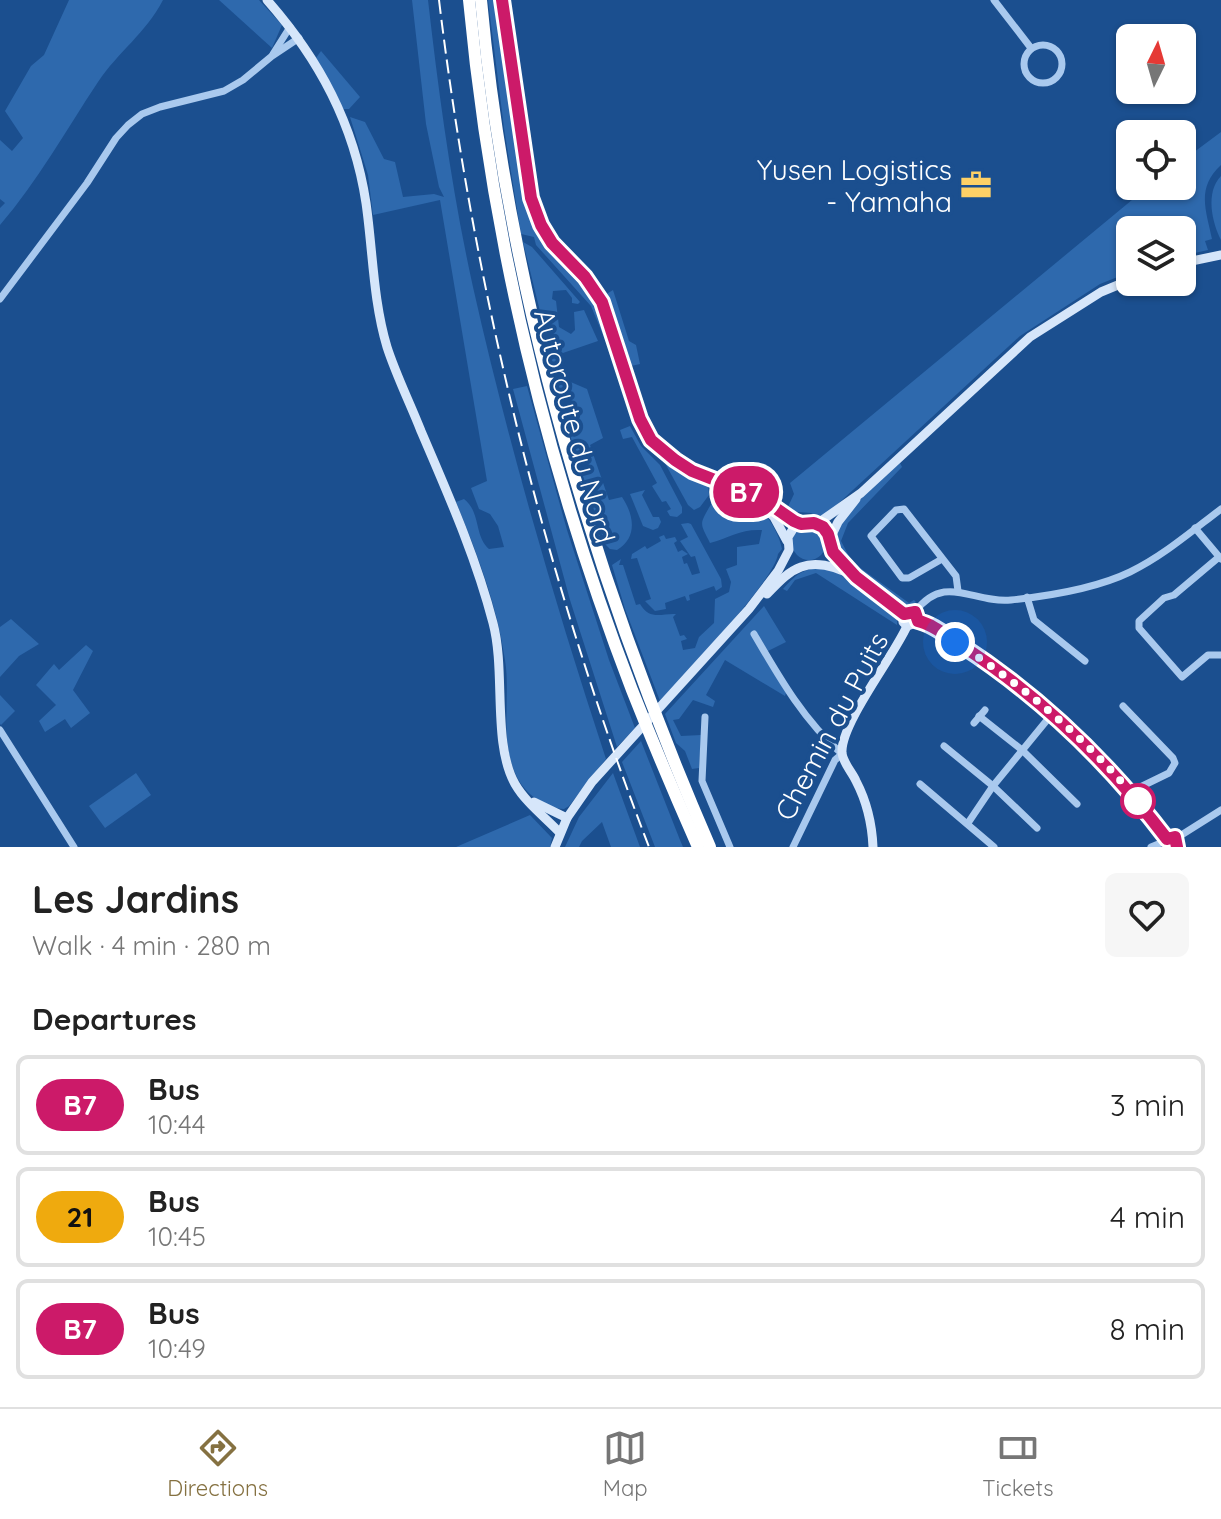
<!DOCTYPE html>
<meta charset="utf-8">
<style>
body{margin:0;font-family:Quicksand,sans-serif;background:#f6f6f6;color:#222;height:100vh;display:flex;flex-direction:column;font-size:30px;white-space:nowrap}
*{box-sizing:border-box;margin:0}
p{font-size:26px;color:#767676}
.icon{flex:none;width:44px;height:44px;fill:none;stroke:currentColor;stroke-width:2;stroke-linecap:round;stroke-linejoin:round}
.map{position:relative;height:847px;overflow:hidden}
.side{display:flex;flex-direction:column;background:#fff;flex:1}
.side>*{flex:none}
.badge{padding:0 16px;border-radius:26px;font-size:28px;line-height:52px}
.needle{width:52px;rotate:5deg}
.buttons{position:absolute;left:1116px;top:24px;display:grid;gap:16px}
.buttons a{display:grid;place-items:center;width:80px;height:80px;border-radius:12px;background:#fff;box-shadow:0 2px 6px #0004;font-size:40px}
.you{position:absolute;width:40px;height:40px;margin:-20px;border:6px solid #fff;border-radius:50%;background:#1a73e8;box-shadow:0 0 0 12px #1a73e833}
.map>.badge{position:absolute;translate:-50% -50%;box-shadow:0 0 0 4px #fff}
h2{padding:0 32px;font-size:30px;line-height:72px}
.round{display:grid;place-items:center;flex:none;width:84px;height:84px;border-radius:12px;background:#f6f6f6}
.headline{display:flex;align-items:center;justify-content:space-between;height:136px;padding:0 32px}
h1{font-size:38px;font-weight:700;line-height:60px}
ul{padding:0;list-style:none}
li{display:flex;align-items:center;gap:24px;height:100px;margin:0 16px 12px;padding:0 16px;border:4px solid #e0e0e0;border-radius:12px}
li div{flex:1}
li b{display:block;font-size:30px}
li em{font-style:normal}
li .badge{min-width:88px;font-weight:700;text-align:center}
.tab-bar{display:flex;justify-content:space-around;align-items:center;height:112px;border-top:2px solid #e0e0e0;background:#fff;font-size:22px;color:#767676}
.tab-bar a{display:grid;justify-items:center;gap:4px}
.tab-bar .current{color:#857141}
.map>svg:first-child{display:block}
</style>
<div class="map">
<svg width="1221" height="847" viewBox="0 0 1221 847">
<rect width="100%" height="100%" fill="#1b4f8f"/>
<g fill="#2e69ad">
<path d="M69,0H163C146,33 118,52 98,82C66,130 38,181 0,225V208L5,203L0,199V140L12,151L23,138L5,111L31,66L44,55Z"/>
<polygon points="219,0 259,0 282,25 272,48"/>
<path d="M412,0H428C439,96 452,192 473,287C509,447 555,604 606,759L569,806L564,809C544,808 524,793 516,775C499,740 511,697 505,660C497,605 477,553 456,502L464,499C481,512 474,536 489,549L504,547L498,526L490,514L479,509L471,488L487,481L440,200L373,215L368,175L350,117L365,122L384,159L395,162L403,197L434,194L444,197L439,187L426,124Z"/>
<path d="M488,0H496L507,82L511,85C518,138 518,197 548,243C562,264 582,279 597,300L613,290L629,341L636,345L640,364L622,368L638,420L671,463L708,485L709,495L700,507L694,510L688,505L666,465L637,430L620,376L591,306L536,245L534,237L521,234L504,128Z"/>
<polygon points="321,51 360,97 349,109 343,109 316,58"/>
<path d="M1221,132V165C1196,188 1206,210 1212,239L1205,241L1208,250L1182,256V230H1130V272L1100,284L1020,336L828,513L820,518L811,513L786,511L794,494L790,483L1138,195L1149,186H1182V161Z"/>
<path d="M1221,176V240C1212,223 1205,192 1221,176Z"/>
<path d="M523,242L532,247L580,302L578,304L572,303V298L566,290L553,291L552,299L556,301L559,327L571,334L575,330L574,312L584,310L598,341L560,354L562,362L557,364L558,367L562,366L566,380L587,389L603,438L590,445L609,500L622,497C634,515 638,537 617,550L610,549L605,544L572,442Z"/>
<polygon points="527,386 567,530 609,660 635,728 617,747 570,600 513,389"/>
<polygon points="630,426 641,446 660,465 682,507 682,513 677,517 670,516 667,511 671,509 666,501 662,502 652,486 657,483 632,437 623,439 620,430"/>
<path d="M900,463L902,467L848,523L841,541L852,562L909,603L914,600L916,602L909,607C891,601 866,583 853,568C847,562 835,552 834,544C831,518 883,479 900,463Z"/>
<path d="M722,489C751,490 777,523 782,549L778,554C774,582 684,674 660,701L625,609L612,565L621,559L619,565H623L636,605L640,604C650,621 662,613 676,614L673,617L680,636L684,635L687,639L681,641L683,650L695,648L699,637L714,623L715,599L729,592L731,582L726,569L737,565V547L759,544L762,530C740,529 731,537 710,543C700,523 699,525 710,506C715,498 714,494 722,489Z"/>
<polygon points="645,490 642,495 653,517 659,517 661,522 658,528 653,530 643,526 630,494"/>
<polygon points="688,523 691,524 721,579 722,587 716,591 714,586 689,595 690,600 687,601 685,596 665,603 666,609 655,611 645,601 651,599 637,558 631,559 632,554 645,546 647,549 661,541 659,537 664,535 666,539 675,537 677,541 674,543 678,552 682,550 688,554 682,557 684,564 687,563 692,575 700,573 695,556 691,557 680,541 688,537 681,524"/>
<circle cx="809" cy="543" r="17"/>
<path d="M827,566L891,608L897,614V625L816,573L795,580L787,591L783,589C799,571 803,570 827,566Z"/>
<polygon points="764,606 786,642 762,654 786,693 785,696 725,660 706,695 715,701 713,707 693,700 679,719 673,720 681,736 701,735 699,768 692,769 685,751 676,743 665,714"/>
<polygon points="11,619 39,644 19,656 0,677 0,627"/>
<polygon points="86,645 93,651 73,690 90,713 71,728 65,719 45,732 39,721 56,705 36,685 54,664 59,670"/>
<polygon points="0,695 15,711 1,725 0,724"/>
<polygon points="641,741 680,840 683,847 655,847 622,762"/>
<polygon points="136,773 151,795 105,828 89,806"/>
<polygon points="613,773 640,847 611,847 602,822 582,841 579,847 565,847 579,817"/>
<polygon points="530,815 552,838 550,847 456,847"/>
</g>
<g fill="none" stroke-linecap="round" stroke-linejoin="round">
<g stroke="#a9c9ee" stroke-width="7">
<polyline points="994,0 1031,48"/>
<circle cx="1043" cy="64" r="19"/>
<polyline points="273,54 290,27"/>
<polyline points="0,299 87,183 116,138 128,125 142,114 160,107 224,91 243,80 272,56 299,38"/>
<polyline points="1195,528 1221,559"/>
<polyline points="1219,557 1174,595 1164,598 1139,621 1139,628 1182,677 1208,655 1221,655"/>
<polyline points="942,559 909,578 902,578 871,536 896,510 904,509 956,576 958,591"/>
<polyline points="1027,597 1034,620 1085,661"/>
<path d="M915,612C945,572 973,604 1011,600C1049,596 1095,589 1130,572C1163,556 1192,531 1221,509"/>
<path d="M918,621C933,625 947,637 961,645C1041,697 1110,764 1167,839"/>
<path d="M754,634C779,677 804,721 842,754L835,760L793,847"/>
<polyline points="1123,706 1173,758 1175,763 1169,773 1130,792"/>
<polyline points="979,716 1022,750 1077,804"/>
<polyline points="705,717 702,781 730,847"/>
<polyline points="974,723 985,710"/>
<polyline points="0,730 74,847"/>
<polyline points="944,746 993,786 1037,828"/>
<polyline points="920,784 994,847"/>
<polyline points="968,823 993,786 1052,714"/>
<polyline points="1151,847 1183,834 1221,810"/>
</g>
<g stroke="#d6e6fa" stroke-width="9">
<path d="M267,0C319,59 354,124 366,203C373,252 373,300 387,347C396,375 410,403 421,431C448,494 476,557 493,623C506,672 492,743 515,784C526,803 545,817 560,833"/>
<path d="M502,0L531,198L541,225L552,243L585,277L602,302L646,432C674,474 722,479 764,499C777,506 787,518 801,524"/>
<polyline points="1182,263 1221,255"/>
<polyline points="755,499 774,517 787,541"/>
<polyline points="814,523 826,530 833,552 854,574"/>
<polyline points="830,539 838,522 856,499"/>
<path d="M767,594C777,584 787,572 801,567C834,555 881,591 904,614L903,622L907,626"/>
<polyline points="904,614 912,611 918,616 917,623 907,626"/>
<polyline points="534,802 567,818"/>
<polyline points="555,847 567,818 592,782 749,609 778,571 789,550 788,537 793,529 801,524 821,521 861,493 1030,337 1101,292 1130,280"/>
<path d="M873,847C872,824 867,802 856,781C852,772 843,763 842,753C840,724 894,656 907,626"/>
</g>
<g stroke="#fff" stroke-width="12">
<path d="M469,0C491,235 547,469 632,690C653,743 675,795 698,847"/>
<path d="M481,0C508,294 593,577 710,847"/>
</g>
<path stroke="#fff" stroke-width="2" stroke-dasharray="14 6" stroke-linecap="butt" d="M439,0C474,290 544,574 649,847"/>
</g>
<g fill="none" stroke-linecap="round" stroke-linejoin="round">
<defs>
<path id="line" d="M502,0L531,198L541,225L552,243L585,277L602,302L640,419L651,440L675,460L692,471L761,498L794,521L801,524L814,523L823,527L828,534L833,552L856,577L904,614L915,612L918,621C933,624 948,637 961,645C1041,697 1110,764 1167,839L1175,837L1177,847"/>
</defs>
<use href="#line" stroke="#fff" stroke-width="18"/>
<use href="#line" stroke="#cc1a69" stroke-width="12"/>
<path stroke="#fff" stroke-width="8" stroke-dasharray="0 14.4" d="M955,642C1023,685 1087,739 1138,801"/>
</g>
<defs>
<symbol id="office-bare" viewBox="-9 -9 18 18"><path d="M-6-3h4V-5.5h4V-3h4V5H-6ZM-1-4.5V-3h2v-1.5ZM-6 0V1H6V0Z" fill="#ffd166" stroke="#1b4f8f" stroke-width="2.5" paint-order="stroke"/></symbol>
</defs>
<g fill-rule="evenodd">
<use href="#office-bare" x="954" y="163" width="44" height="44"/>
</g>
<circle fill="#fff" stroke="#cc1a69" stroke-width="4" cx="1138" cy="801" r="16"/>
<g text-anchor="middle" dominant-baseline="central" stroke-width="8" stroke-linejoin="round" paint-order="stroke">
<g font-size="28" fill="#fff" stroke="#1b4f8f" text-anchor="end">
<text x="952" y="169">Yusen Logistics<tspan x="952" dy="32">- Yamaha</tspan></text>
</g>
<g font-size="28" fill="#fff" stroke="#1b4f8f">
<text transform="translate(575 426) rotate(75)">Autoroute du Nord</text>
<text transform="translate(831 726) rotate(-62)">Chemin du Puits</text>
</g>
</g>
</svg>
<div class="buttons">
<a><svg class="needle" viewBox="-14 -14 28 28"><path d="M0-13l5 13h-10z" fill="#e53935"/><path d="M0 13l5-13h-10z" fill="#767676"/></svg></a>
<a><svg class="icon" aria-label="locate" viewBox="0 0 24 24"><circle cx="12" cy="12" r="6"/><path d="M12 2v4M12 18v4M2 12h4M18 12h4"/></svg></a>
<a><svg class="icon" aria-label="layers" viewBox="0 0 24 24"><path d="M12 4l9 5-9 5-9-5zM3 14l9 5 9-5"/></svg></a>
</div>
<div class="you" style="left:955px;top:642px"></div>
<b class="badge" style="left:746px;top:492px;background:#cc1a69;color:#fff">B7</b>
</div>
<section class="side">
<div class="headline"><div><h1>Les Jardins</h1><p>Walk · 4 min · 280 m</p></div><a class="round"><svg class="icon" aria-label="heart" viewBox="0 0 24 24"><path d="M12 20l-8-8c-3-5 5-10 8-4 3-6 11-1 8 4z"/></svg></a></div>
<h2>Departures</h2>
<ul>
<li><span class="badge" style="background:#cc1a69;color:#fff">B7</span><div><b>Bus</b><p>10:44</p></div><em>3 min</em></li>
<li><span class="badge" style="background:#efaa0e;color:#111">21</span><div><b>Bus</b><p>10:45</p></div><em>4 min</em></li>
<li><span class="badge" style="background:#cc1a69;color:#fff">B7</span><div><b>Bus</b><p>10:49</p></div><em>8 min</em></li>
</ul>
</section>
<nav class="tab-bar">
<a class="current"><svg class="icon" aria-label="directions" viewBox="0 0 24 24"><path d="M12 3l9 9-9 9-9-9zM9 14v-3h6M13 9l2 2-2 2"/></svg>Directions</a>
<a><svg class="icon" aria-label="map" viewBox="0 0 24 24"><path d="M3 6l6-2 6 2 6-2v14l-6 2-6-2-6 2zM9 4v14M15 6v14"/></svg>Map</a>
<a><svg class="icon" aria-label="tickets" viewBox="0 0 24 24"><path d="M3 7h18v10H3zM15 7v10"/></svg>Tickets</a>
</nav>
